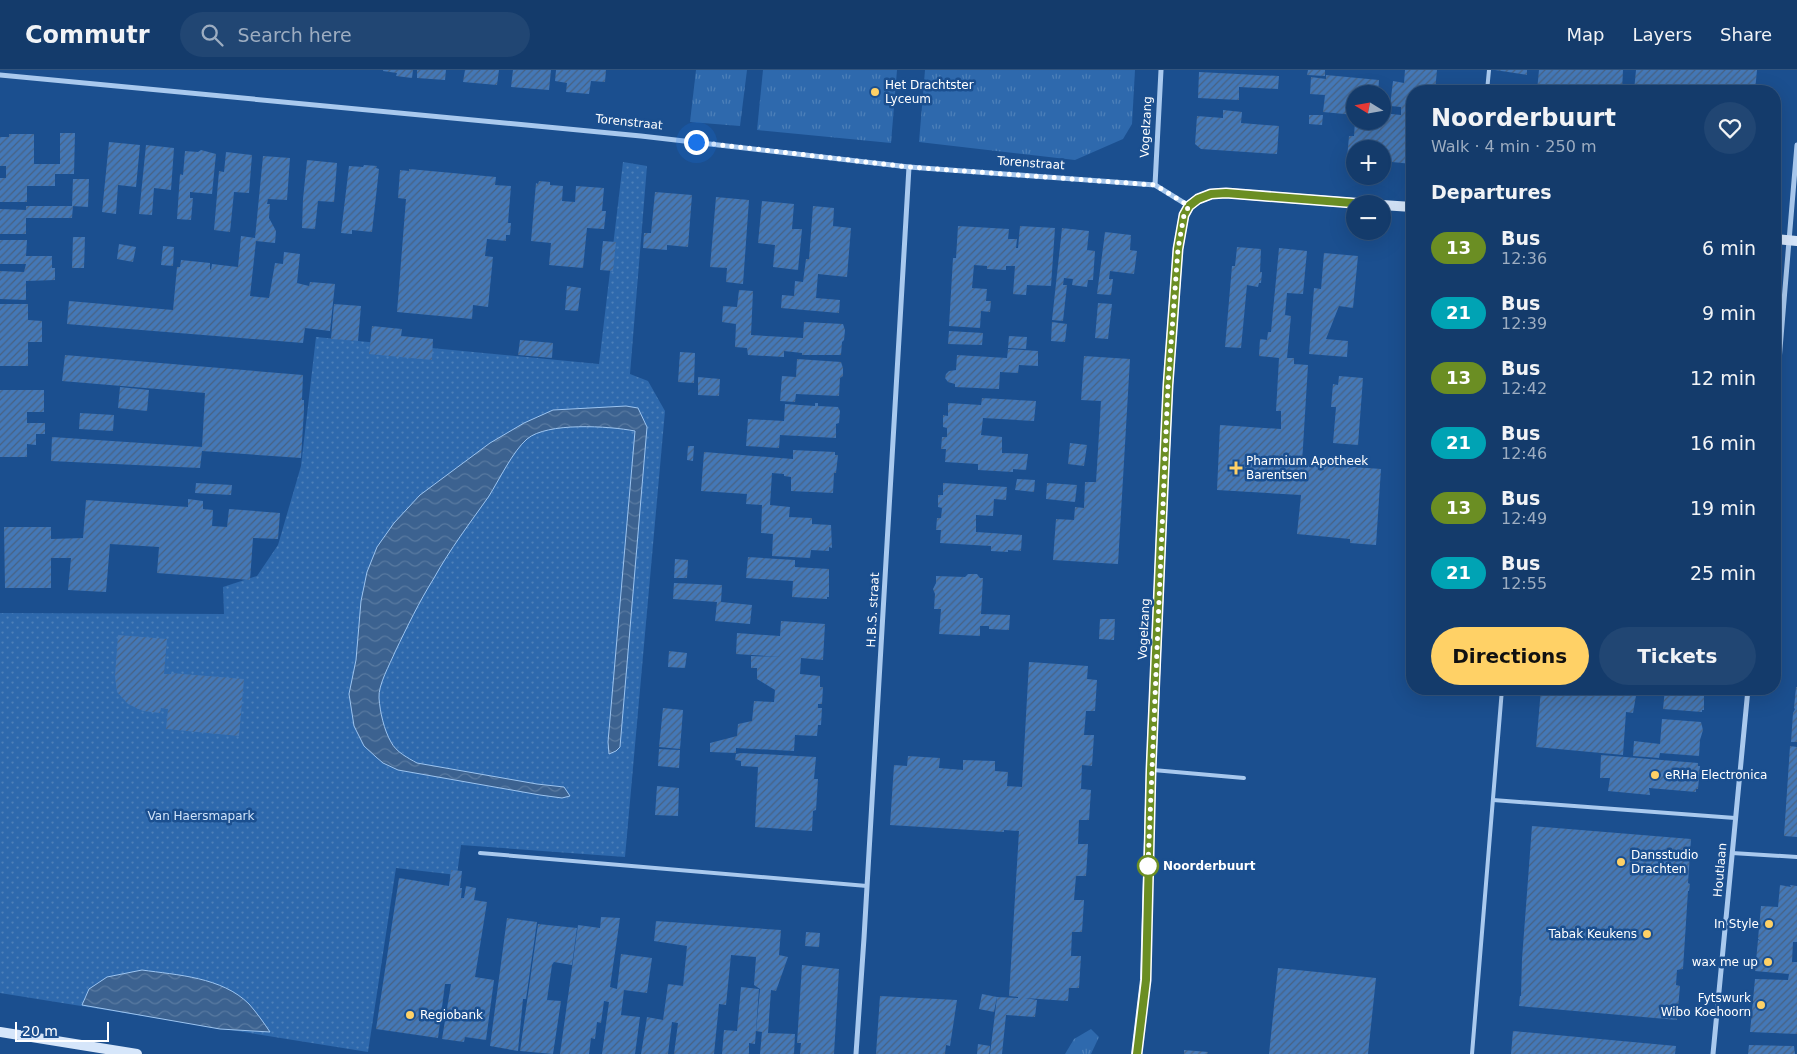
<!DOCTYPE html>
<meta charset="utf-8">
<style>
body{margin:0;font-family:"DejaVu Sans",sans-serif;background:#214673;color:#f1f3f6;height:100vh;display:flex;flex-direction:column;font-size:19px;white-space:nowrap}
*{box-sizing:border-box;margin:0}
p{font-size:16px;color:#9dadc1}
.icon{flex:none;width:28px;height:28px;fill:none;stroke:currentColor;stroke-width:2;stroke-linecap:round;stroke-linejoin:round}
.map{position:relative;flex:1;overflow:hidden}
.panel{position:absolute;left:1406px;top:15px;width:375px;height:610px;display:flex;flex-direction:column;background:#143b6b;border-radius:20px;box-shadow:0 5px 20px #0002,0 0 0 1px #33557e}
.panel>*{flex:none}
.badge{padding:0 10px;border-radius:16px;font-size:18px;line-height:32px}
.needle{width:32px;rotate:281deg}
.fabs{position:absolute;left:1346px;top:15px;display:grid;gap:10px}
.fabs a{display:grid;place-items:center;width:45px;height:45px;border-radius:50%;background:#143b6b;box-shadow:0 5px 20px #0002,0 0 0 1px #33557e;font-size:25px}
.scale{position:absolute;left:15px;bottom:12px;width:94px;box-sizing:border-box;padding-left:5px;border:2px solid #fff;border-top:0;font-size:14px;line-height:18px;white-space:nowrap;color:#fff;-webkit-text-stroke:4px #1b4f8f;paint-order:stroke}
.you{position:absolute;width:25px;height:25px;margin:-12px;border:4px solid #fff;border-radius:50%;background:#1a73e8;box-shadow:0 0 0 8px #1a73e833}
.map>.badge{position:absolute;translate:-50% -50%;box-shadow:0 0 0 2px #fff}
h2{padding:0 25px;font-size:19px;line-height:45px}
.round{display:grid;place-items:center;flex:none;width:52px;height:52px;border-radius:26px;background:#214673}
.overview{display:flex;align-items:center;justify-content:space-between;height:85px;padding:0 25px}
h1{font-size:24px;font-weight:600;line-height:38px}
.button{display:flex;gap:10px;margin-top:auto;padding:10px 25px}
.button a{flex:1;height:58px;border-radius:30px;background:#ffd166;color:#111;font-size:20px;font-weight:600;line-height:58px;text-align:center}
.button a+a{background:#214673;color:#f1f3f6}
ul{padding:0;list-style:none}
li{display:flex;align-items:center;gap:15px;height:65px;padding:0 25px}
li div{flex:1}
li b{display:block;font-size:19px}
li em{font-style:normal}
li .badge{min-width:55px;font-weight:700;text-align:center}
header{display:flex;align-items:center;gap:30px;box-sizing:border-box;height:70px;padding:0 25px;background:#143b6b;border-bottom:1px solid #33557e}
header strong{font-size:24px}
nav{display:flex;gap:28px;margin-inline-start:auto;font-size:18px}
.search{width:350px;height:45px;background:#214673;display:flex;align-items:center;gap:12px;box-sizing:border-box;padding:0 18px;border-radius:28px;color:#9dadc1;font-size:19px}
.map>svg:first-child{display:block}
</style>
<header>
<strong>Commutr</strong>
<div class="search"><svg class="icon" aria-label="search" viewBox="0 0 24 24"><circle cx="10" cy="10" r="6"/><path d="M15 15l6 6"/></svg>Search here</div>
<nav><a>Map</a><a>Layers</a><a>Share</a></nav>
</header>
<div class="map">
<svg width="1797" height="984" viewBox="0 0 1797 984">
<defs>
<pattern id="grass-tufts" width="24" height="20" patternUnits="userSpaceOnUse" patternTransform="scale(1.25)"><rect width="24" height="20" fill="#2e69ad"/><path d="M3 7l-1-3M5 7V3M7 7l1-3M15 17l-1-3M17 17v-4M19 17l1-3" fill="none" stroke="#4d80b9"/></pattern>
<pattern id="park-dots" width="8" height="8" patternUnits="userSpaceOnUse" patternTransform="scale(1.25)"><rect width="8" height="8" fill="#2e69ad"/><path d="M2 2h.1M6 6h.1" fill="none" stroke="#4d80b9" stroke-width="1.8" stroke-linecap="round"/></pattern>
<pattern id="water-waves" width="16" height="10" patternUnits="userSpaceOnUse" patternTransform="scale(1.25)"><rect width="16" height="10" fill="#3c6290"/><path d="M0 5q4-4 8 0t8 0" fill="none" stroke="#597aa1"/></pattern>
<pattern id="building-hatch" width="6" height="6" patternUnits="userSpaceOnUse" patternTransform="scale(1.25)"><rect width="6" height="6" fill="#4478b7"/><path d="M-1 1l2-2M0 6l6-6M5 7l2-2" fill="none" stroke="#486282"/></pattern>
</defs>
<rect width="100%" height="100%" fill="#1b4f8f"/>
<g fill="url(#grass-tufts)">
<polygon points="696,0 747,0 740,56 690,52"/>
<polygon points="763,0 897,0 891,73 757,60"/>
<polygon points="925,0 1135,0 1132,54 1123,69 1075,90 919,72"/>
<polygon points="1091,959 1099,967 1091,984 1065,984 1074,969"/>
</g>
<polygon fill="url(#park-dots)" points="623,92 647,96 630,304 648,311 665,341 625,787 461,775 457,805 396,798 368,982 0,923 0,543 224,544 223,517 257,506 278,475 301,396 316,267 599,294"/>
<g fill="url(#water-waves)" stroke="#9cc4f0">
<path d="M626,336L638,338L647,357L620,677L616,681L609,684L608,672L635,361C609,356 547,352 527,369C513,381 499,410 489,426C470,453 450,479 434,508C419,532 407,557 395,582C390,594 378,615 379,628C380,642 384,660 391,672C396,682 408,688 417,693L537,714L564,717L570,726L562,728L540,725L398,700L383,693L376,687L364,676L354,656L349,624L356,590L361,531L367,502L377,477L394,453L420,425L490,373L524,353L553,340Z"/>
<path d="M142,900C177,905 222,907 249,934C257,943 264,953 270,962L220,959L82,935L89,919L107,907Z"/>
</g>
<g fill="url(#building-hatch)">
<polygon points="383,0 413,0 412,8 396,6 397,3 383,1"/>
<polygon points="417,0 446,0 445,10 417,8"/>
<polygon points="465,0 499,0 497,15 463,12"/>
<polygon points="513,0 551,0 549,20 511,17"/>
<polygon points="556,0 606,0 605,12 591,11 589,24 566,22 567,13 555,11"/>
<polygon points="1308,0 1325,0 1325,6 1307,5"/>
<polygon points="1405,0 1437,0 1435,21 1412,21 1412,94 1382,91 1382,79 1355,79 1355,94 1352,90 1347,89 1349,66 1354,66 1355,51 1382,51 1382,43 1401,45 1401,37 1390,36 1393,11 1404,13"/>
<polygon points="1495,0 1527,0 1527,5"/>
<polygon points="1539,0 1623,0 1622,21 1537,21"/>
<polygon points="1636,0 1757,0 1755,21 1634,21"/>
<polygon points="1199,2 1279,6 1278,19 1239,17 1239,30 1198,28"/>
<polygon points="1326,5 1379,10 1378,24 1355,24 1355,45 1323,42 1325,25 1310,24 1311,7 1326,9"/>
<polygon points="1223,40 1242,42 1241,53 1279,56 1277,84 1201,79 1195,74 1197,46 1223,48"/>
<polygon points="1309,45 1323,45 1322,55 1309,54"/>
<polygon points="60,63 75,63 74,104 55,104 55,116 27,116 27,132 0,132 0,108 6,108 6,96 0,96 0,67 9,67 9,64 34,64 34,94 60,94"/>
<polygon points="109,72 140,75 136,117 118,115 116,144 102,142"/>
<polygon points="146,75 174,78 171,120 154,118 152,145 139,144"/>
<polygon points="201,80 216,84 212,124 190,122 190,128 193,128 191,150 177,149 180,104 183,105 185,81 198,82"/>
<polygon points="226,82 252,85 249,123 234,122 230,162 214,160 219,101 224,102"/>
<polygon points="263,86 290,88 287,130 268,129 267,134 270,134 269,148 276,161 275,173 256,171 250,226 269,228 275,193 283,194 284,182 300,184 297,213 309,216 310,212 335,214 330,261 305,258 303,273 67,254 69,231 173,240 177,197 180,197 181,190 210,193 210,199 211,200 212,194 238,197 241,166 255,168"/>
<polygon points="307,90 337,93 334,132 318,131 315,159 302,158 303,129"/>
<polygon points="364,95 377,96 376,98 379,99 372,162 352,160 352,164 341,163 349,96 363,97"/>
<polygon points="409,99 496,107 495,115 511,116 508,153 511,153 510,165 506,165 506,171 487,169 485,186 493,187 488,237 473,235 472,249 397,242 406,129 398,128 400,100 409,101"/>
<polygon points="73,109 89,109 88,137 72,136"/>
<polygon points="539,111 550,112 550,115 563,116 562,131 575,132 576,116 604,118 602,141 606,141 604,159 587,158 583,198 549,195 551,173 531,171 536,113 538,114"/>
<polygon points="655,122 692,125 688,177 667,175 667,180 643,178 644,163 651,163"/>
<polygon points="716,127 749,130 743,214 726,212 727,198 710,197"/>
<polygon points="762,131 794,134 792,159 802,159 798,200 773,197 775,175 758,173"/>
<polygon points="26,136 73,136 72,148 26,148 26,164 0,164 0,139 26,140"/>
<polygon points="813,136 834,138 833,156 851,158 847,207 818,204 816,228 840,230 839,243 781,238 782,225 794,226 795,211 803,212 806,189 809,189"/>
<polygon points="958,156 1009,159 1008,169 1017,169 1016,178 1018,178 1020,156 1055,158 1051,216 1027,215 1026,225 1013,224 1015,196 1006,196 1006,200 987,199 987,196 974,195 972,218 987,219 986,231 991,231 990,242 981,241 980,258 949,256 953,188 956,188"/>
<polygon points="1062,158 1089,161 1087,180 1095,181 1093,210 1088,210 1087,217 1072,215 1073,209 1064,208 1063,215 1067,215 1063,251 1052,250"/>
<polygon points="1105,162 1131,165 1130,180 1137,181 1134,204 1110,201 1109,209 1113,209 1111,225 1097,224"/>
<polygon points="73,167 85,167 84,198 72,198"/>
<polygon points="0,170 27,170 26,186 52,186 52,198 55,198 55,210 26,211 26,230 0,229 0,201 24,202 26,194 0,194"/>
<polygon points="603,171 616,172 613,201 600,200"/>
<polygon points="119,174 136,177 133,192 117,189"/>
<polygon points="163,176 174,177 173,196 161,195"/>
<polygon points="1237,177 1261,179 1260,202 1262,202 1261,213 1259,213 1258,217 1247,215 1241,278 1225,277 1232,196 1235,196"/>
<polygon points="1279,178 1307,181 1303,224 1287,223 1285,245 1291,246 1287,288 1294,288 1294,294 1308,295 1302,393 1381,399 1376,475 1350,473 1350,469 1297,464 1301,425 1217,420 1220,355 1281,359 1281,341 1276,341 1279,288 1259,286 1260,269 1267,270 1268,262 1271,262"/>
<polygon points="1324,183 1358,186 1353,238 1339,236 1326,269 1348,271 1347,287 1309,284 1314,218 1321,219"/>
<polygon points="567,216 581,218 578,241 565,240"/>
<polygon points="739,220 753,221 751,265 803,268 804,252 843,254 845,260 844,270 842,272 841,285 802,285 802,283 784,281 784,287 748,285 747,278 735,277 736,254 722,252 723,236 737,237"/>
<polygon points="1098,233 1112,234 1108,269 1095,268"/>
<polygon points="0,234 28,234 28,250 42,251 42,272 28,272 28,296 0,296"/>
<polygon points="334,234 361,236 358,271 331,269"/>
<polygon points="1052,252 1067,254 1065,272 1051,271"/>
<polygon points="372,256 402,259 401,266 433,269 432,290 369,284"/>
<polygon points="949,261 983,263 982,275 948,274"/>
<polygon points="1009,266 1027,267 1026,279 1008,278"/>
<polygon points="520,270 553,273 552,288 518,285"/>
<polygon points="1008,279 1038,281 1038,296 1019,295 1018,303 1000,302 999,319 955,317 955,314 948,312 945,308 946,304 949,301 956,300 957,285 1007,288"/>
<polygon points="680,282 695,283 694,313 678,312"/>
<polygon points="65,285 303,305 302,330 304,330 304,340 301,388 202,381 200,398 51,391 52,367 202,377 205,323 62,311"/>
<polygon points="1084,286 1130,289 1118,494 1053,490 1056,449 1074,450 1075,437 1084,438 1085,412 1096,412 1101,331 1081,330"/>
<polygon points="797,289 841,292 843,298 843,306 840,308 839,326 796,324 795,332 780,331 782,306 796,307"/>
<polygon points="1339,306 1363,308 1358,375 1333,373 1336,337 1331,337 1333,314 1338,315"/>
<polygon points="698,307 720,309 719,326 698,325"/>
<polygon points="120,317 149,320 147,341 118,338"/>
<polygon points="0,320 44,320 44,342 27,342 27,353 45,353 45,364 36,364 36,375 27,374 27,387 0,387"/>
<polygon points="982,328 1036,331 1034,351 983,348 981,365 1002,367 1002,383 1028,384 1026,400 1013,399 1013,402 978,400 978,394 945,392 946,379 941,379 942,367 947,367 947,358 943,357 943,345 948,346 948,333 981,335"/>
<polygon points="815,333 818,333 818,336 838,337 840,341 839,353 836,354 836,368 780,365 779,378 746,376 748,349 784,351 785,334 815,336"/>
<polygon points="80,343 114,345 113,361 79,359"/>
<polygon points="1070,373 1087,375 1084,396 1068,394"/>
<polygon points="688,376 694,376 693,391 687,390"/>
<polygon points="793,380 835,382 835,385 838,385 836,403 834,403 833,423 791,421 791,407 784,406 784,404 772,403 770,435 790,437 789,447 812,448 812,454 831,455 832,478 829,477 829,481 811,480 810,488 772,486 773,464 761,463 762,435 746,434 747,424 701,421 704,382 793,389"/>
<polygon points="1017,409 1035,410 1034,422 1015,420"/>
<polygon points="196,413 232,415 231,425 195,423"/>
<polygon points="943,413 1007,417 1006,430 994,429 993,446 976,445 976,462 1022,465 1021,481 1008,480 1008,482 991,481 991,476 940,473 941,460 936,460 937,448 941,448 942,438 938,437 938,425 943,425"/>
<polygon points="1047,413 1077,415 1075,432 1046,429"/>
<polygon points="188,429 203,431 203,439 213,440 212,456 227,457 229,439 280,443 278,469 253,468 250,510 157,503 159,477 110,474 106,522 68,520 71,488 51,488 51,518 5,518 4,457 51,457 51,469 83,468 86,430 188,437"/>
<polygon points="748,487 795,490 795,497 829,499 829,527 827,527 827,529 792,527 793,511 746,508"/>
<polygon points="675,489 688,490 687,508 674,508"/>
<polygon points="968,504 977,504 980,508 983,508 981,544 1010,545 1009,560 989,559 989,556 980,556 980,566 939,564 941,539 934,539 935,524 933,519 936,513 936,506 965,507"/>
<polygon points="674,513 722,515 721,532 752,535 750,554 715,551 717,532 673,529"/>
<polygon points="1100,549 1115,549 1114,570 1099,569"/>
<polygon points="781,551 825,554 823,590 801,588 800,604 820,606 820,617 823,617 822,634 818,634 818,638 822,638 821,655 818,655 817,666 795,665 794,681 736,678 736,683 710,682 710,673 737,666 738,654 752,651 754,631 774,632 775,620 757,609 757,598 751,598 751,586 783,587 736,584 737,563 780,566"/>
<polygon points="118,565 167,569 164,604 171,604 171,603 244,609 239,666 166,659 168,639 161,638 160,643 143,641 128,634 117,622 115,606"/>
<polygon points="669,581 687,583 685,598 668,597"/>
<polygon points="1029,592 1088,596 1087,609 1097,610 1095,641 1086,641 1084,665 1094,665 1092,696 1082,695 1081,719 1091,720 1089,750 1079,750 1078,774 1088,774 1086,806 1076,806 1074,830 1084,830 1082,862 1072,862 1071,886 1081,886 1079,918 1069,918 1068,931 1025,928 1037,930 1035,947 1006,945 1002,984 990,984 997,927 1018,928 1018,927 1009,926 1019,761 1004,760 1004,762 890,755 894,695 907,696 908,686 940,688 939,698 963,700 963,690 995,691 995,701 1008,702 1007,716 1022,717"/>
<polygon points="1796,617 1797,617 1797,672 1791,672 1793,643 1795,639 1794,638"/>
<polygon points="1541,619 1658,619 1658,622 1637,620 1633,643 1626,642 1623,685 1536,677"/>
<polygon points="1665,619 1704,619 1704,640 1702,640 1702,642 1663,639"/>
<polygon points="663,638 683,640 680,679 659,677"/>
<polygon points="1662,649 1701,652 1703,660 1700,670 1699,686 1660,683 1659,688 1633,686 1634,671 1660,674"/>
<polygon points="1790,676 1797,677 1797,767 1784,766"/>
<polygon points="659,679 680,680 679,698 658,696"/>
<polygon points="741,683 816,687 814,709 818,709 816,740 813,741 812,761 755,757 758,697 741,696 741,691 735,690 736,684"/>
<polygon points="1601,685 1698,693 1698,696 1700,696 1698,719 1696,719 1696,722 1649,718 1650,725 1608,721 1610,708 1600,708"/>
<polygon points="657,716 679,718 678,746 655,745"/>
<polygon points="1532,756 1691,769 1688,813 1690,814 1689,821 1688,821 1683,899 1677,900 1676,915 1680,916 1677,950 1519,936 1520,926 1521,926 1522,889"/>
<polygon points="451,800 462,801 460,818 462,818 461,828 464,828 466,816 476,818 474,830 487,832 475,907 494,910 486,970 465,967 464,972 442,969 451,914 445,914 438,968 376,959 399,808 449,816"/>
<polygon points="1780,815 1791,817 1790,815 1797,816 1797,872 1793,872 1792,892 1797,892 1797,964 1750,962 1755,909 1788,910 1789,904 1755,901 1758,870 1761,871 1758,869 1761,836 1778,837"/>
<polygon points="601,847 620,848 610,917 617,919 621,884 652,888 647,923 624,920 621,945 640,947 635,984 602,984 609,932 604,931 601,953 597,952 595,969 591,968 589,984 560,984 578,855 600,858"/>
<polygon points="507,848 537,852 526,929 523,929 518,981 490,976"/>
<polygon points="656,851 781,860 779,885 788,887 776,921 771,920 768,963 795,964 794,984 760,984 762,962 756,961 760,919 754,915 756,887 731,885 726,935 719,934 714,984 674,984 678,953 672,952 668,984 641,984 647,947 663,950 668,914 683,916 687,876 654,871"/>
<polygon points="538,854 577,858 572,895 554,892 552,895 547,930 561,931 553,984 520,981"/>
<polygon points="806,862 820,863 819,877 805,876"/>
<polygon points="802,895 839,899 834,984 800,984 801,973 797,973"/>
<polygon points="1278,898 1376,908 1368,984 1269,984"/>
<polygon points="741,917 759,919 755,974 749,973 749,984 722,984 724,960 737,961"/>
<polygon points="982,924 997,927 994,942 979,939"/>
<polygon points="880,926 957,930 950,976 946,975 945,984 876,984"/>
<polygon points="1513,961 1676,976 1675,984 1511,984"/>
<polygon points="978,974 990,976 989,984 977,984"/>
<polygon points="1749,975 1794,976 1795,984 1748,984"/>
<polygon points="1184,980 1208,982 1207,984 1184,984"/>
</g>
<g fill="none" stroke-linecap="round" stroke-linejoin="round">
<g stroke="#a9c9ee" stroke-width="4">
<polyline points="1487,21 1489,0"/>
<polyline points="1409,558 1412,558"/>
<polyline points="1153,700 1244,708"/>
<polyline points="1493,730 1735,748"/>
<polyline points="480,783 867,816"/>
<polyline points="1732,783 1797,787"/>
<polyline points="1472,984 1502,619"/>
</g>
<g stroke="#a9c9ee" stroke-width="5">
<polyline points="0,5 641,66 909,97 1155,115 1189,136"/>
<polyline points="1155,115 1161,0"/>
<polyline points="1775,339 1797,75"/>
<polyline points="856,984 864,868 909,97"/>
<polyline points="1713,984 1748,619"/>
</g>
<g stroke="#d6e6fa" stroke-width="10">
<polyline points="1382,135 1412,137"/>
<polyline points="1775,169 1797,171"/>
<polyline points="0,962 137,984"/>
<polyline points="1136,984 1145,910 1151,700 1162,443 1168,315 1178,179 1184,145 1189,136 1198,129 1211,124 1226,123 1366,134"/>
</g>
</g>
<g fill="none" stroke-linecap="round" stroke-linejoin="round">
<defs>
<polyline id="line" points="1137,984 1146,910 1151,700 1162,443 1168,315 1178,179 1184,145 1189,136 1198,129 1211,124 1226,123 1365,134"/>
</defs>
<use href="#line" stroke="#fff" stroke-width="11"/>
<use href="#line" stroke="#6b8e23" stroke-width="8"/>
<polyline stroke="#fff" stroke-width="5" stroke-dasharray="0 9" points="696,72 909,97 1155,115 1189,136 1184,145 1178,179 1168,315 1148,796"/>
</g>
<g fill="#ffd166" stroke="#1b4f8f" stroke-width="2">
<circle cx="875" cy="22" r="5"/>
<path d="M1233.5 390.5h5v5h5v5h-5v5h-5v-5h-5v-5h5z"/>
<circle cx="1655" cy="705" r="5"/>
<circle cx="1621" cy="792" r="5"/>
<circle cx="1769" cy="854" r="5"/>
<circle cx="1647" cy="864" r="5"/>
<circle cx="1768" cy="892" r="5"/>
<circle cx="1761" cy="935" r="5"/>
<circle cx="410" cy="945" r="5"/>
</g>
<circle fill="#fff" stroke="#6b8e23" stroke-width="2.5" cx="1148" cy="796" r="10"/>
<g text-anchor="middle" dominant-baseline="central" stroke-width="5" stroke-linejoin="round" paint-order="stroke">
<g font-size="12" fill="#fff" stroke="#1b4f8f" text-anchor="start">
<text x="885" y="15">Het Drachtster<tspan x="885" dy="14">Lyceum</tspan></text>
<text x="1246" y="391">Pharmium Apotheek<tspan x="1246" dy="14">Barentsen</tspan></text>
<text x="1665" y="705">eRHa Electronica</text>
<text x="1631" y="785">Dansstudio<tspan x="1631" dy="14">Drachten</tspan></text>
<text x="1759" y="854" text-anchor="end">In Style</text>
<text x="1637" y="864" text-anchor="end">Tabak Keukens</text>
<text x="1758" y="892" text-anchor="end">wax me up</text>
<text x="1751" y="928" text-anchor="end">Fytswurk<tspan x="1751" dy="14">Wibo Koehoorn</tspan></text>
<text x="420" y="945">Regiobank</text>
</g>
<g font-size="12" fill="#fff" stroke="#1b4f8f">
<text transform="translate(629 52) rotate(6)">Torenstraat</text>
<text transform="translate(1146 57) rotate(-87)">Vogelzang</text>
<text transform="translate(1031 93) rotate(4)">Torenstraat</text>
<text transform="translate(873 540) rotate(-87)">H.B.S. straat</text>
<text transform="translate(1144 559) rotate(-87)">Vogelzang</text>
<text transform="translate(1720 800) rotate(-85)">Houtlaan</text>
</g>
<g font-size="12" fill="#cfe3fa" stroke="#1b4f8f">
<text x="201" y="746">Van Haersmapark</text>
</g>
<g font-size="12" font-weight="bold" fill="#fff" stroke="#1b4f8f" text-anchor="start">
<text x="1163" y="796">Noorderbuurt</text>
</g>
</g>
</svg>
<div class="fabs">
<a><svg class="needle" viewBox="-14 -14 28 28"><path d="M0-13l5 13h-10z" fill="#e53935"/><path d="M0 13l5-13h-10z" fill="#9dadc1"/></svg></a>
<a>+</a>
<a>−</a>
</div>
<div class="scale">20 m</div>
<div class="you" style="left:696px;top:72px"></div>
<section class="panel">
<div class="overview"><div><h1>Noorderbuurt</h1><p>Walk · 4 min · 250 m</p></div><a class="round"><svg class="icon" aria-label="heart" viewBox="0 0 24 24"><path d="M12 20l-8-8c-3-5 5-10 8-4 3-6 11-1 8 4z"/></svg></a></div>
<h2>Departures</h2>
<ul>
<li><span class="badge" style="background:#6b8e23;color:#fff">13</span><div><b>Bus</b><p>12:36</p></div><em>6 min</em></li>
<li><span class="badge" style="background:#00a3b4;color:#fff">21</span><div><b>Bus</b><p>12:39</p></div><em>9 min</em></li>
<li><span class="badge" style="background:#6b8e23;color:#fff">13</span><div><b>Bus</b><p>12:42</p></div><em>12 min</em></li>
<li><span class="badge" style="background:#00a3b4;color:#fff">21</span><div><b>Bus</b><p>12:46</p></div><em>16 min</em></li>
<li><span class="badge" style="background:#6b8e23;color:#fff">13</span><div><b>Bus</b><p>12:49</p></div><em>19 min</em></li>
<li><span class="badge" style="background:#00a3b4;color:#fff">21</span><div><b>Bus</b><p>12:55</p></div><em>25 min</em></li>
</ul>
<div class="button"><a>Directions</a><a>Tickets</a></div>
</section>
</div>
